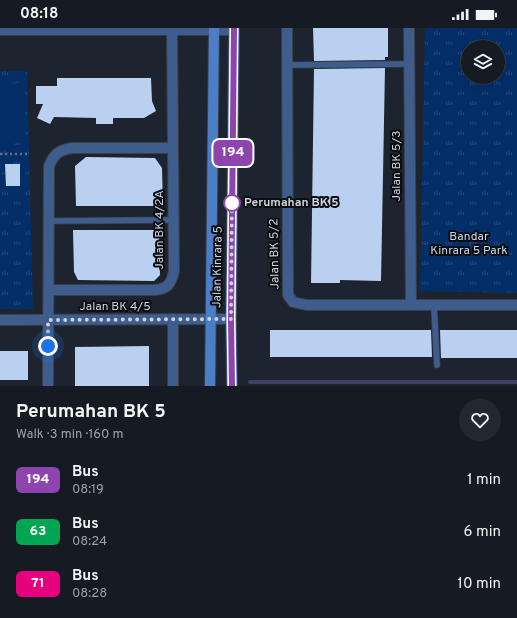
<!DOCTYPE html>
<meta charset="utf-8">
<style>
body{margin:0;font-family:Overpass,sans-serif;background:#232830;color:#f1f3f6;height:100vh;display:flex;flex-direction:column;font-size:15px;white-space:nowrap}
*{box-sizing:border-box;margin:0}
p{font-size:13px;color:#9ea1a6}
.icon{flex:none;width:22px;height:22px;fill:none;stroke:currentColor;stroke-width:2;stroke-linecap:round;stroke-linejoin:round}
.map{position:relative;height:358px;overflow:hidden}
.drawer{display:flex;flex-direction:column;background:#161b23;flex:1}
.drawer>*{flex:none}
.badge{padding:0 8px;border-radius:6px;font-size:14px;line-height:26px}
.controls{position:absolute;left:461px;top:12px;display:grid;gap:8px}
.controls a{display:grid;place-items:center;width:44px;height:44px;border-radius:50%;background:#161b23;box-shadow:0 4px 16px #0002,0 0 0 1px #353941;font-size:20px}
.you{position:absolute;width:20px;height:20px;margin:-10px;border:3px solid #fff;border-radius:50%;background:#1a73e8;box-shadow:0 0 0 6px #1a73e833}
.map>.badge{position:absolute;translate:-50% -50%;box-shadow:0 0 0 2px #fff}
.round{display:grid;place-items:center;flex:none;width:42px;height:42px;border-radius:21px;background:#232830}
.summary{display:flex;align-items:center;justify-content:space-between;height:68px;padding:0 16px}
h1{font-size:19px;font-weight:700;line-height:30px}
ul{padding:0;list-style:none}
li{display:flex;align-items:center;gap:12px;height:52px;padding:0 16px}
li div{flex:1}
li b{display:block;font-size:15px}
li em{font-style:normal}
li .badge{min-width:44px;font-weight:700;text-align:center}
.status{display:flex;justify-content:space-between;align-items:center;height:28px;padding:0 20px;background:#161b23;direction:ltr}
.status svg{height:11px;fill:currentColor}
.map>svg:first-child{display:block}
</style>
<div class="status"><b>08:18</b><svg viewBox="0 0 49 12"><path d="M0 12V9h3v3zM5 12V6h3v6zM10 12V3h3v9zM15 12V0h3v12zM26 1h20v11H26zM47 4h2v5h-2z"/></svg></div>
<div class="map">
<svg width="517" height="358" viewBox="0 0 517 358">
<defs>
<pattern id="park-tufts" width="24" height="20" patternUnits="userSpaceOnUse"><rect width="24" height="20" fill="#042e68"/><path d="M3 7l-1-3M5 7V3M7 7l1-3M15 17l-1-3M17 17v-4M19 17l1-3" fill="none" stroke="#274b7d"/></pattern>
</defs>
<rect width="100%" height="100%" fill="#1d242f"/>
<g fill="url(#park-tufts)" fill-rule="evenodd">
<path d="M425,0H517V265L420,263ZM468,19H498V49H468Z"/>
<polygon points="0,43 27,43 33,281 0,281"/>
</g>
<polygon fill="#042e68" points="20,55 24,115 0,116 0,57"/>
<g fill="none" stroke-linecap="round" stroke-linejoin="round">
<polyline stroke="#3e4066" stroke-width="4" points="250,354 517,354"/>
</g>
<g fill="#bad0f0">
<polygon points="313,0 388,0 388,29 385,29 385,32 314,33"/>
<polygon points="385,40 381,253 340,252 340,255 311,255 314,41"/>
<polygon points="57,50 151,50 152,73 156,83 144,90 113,90 113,96 96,96 96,90 54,89 50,96 37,90 43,76 36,76 36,58 57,58"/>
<polygon points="86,129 155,130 162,140 163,178 76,178 75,138"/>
<polygon points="5,136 20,136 20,158 6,158"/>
<polygon points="73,202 159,202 160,247 154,253 78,252 74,244"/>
<polygon points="270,302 431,302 432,329 270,329"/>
<polygon points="440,302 517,302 517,330 441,330"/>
<polygon points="149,318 149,358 75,358 75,319"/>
<rect x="0" y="323" width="28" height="29"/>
</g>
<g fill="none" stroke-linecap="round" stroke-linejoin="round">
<defs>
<g id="lane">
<polyline points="287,37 409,36"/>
<polyline points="49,193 173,192"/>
<polyline points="434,277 437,337"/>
</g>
<g id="street">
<polyline points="287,0 288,267 293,274 306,277 517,277"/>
<polyline points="409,0 411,277"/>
<polyline points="0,2 234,2"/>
<path d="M49,262H154C168,261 171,256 174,243L172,0"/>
<polyline points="0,292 231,291"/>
<path d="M48,358L49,138C54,126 59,122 72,120H173"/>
<polyline points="173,358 173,291"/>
</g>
<g id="secondary">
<polyline points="210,358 214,0"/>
<polyline points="232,358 231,291 234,0"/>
</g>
</defs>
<use href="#lane" stroke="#39404a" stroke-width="7"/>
<use href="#street" stroke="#39404a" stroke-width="12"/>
<use href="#secondary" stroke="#39404a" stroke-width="12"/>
<polyline stroke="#6a7079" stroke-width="2.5" stroke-dasharray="2 3" stroke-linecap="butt" points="0,126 29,126"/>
<use href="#lane" stroke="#3f5d8c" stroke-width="5.5"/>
<use href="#street" stroke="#3f5d8c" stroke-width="10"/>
<use href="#secondary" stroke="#4c7dc7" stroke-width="10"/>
</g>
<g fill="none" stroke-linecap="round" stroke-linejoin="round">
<defs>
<polyline id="line" points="232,358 231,291 234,0"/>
</defs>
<use href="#line" stroke="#fff" stroke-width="9"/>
<use href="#line" stroke="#8e44ad" stroke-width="6"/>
<polyline stroke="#ced2da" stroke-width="4" stroke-dasharray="0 7.2" points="48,318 48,292 231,291 232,169 232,175"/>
</g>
<circle fill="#fff" stroke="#8e44ad" stroke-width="2" cx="232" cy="175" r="8"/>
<g text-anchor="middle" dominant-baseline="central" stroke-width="4" stroke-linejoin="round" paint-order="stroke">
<g font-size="12" fill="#ced2da" stroke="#0a0d12">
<text transform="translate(397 138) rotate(-90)">Jalan BK 5/3</text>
<text transform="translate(160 202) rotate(-90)">Jalan BK 4/2A</text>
<text transform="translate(275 226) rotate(-91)">Jalan BK 5/2</text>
<text transform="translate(218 239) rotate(-89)">Jalan Kinrara 5</text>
<text x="115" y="279">Jalan BK 4/5</text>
</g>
<g font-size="12" font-weight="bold" fill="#ced2da" stroke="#0a0d12" text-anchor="start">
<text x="244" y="175">Perumahan BK 5</text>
</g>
<g font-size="12" fill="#cad8ec" stroke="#0a0d12">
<text x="469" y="209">Bandar<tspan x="469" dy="14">Kinrara 5 Park</tspan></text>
</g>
</g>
</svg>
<div class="controls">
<a><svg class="icon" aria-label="layers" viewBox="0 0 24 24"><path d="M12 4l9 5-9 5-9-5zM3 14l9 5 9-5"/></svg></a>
</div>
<div class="you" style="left:48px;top:318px"></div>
<b class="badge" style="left:233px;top:125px;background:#8e44ad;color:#fff">194</b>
</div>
<section class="drawer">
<div class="summary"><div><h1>Perumahan BK 5</h1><p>Walk · 3 min · 160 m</p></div><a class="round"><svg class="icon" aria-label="heart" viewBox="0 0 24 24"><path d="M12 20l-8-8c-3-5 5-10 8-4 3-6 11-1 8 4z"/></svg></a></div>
<ul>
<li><span class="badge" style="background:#8e44ad;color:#fff">194</span><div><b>Bus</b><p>08:19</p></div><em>1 min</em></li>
<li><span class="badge" style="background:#00a651;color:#fff">63</span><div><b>Bus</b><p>08:24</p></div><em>6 min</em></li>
<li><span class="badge" style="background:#e6007e;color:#fff">71</span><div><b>Bus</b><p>08:28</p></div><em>10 min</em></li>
</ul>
</section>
